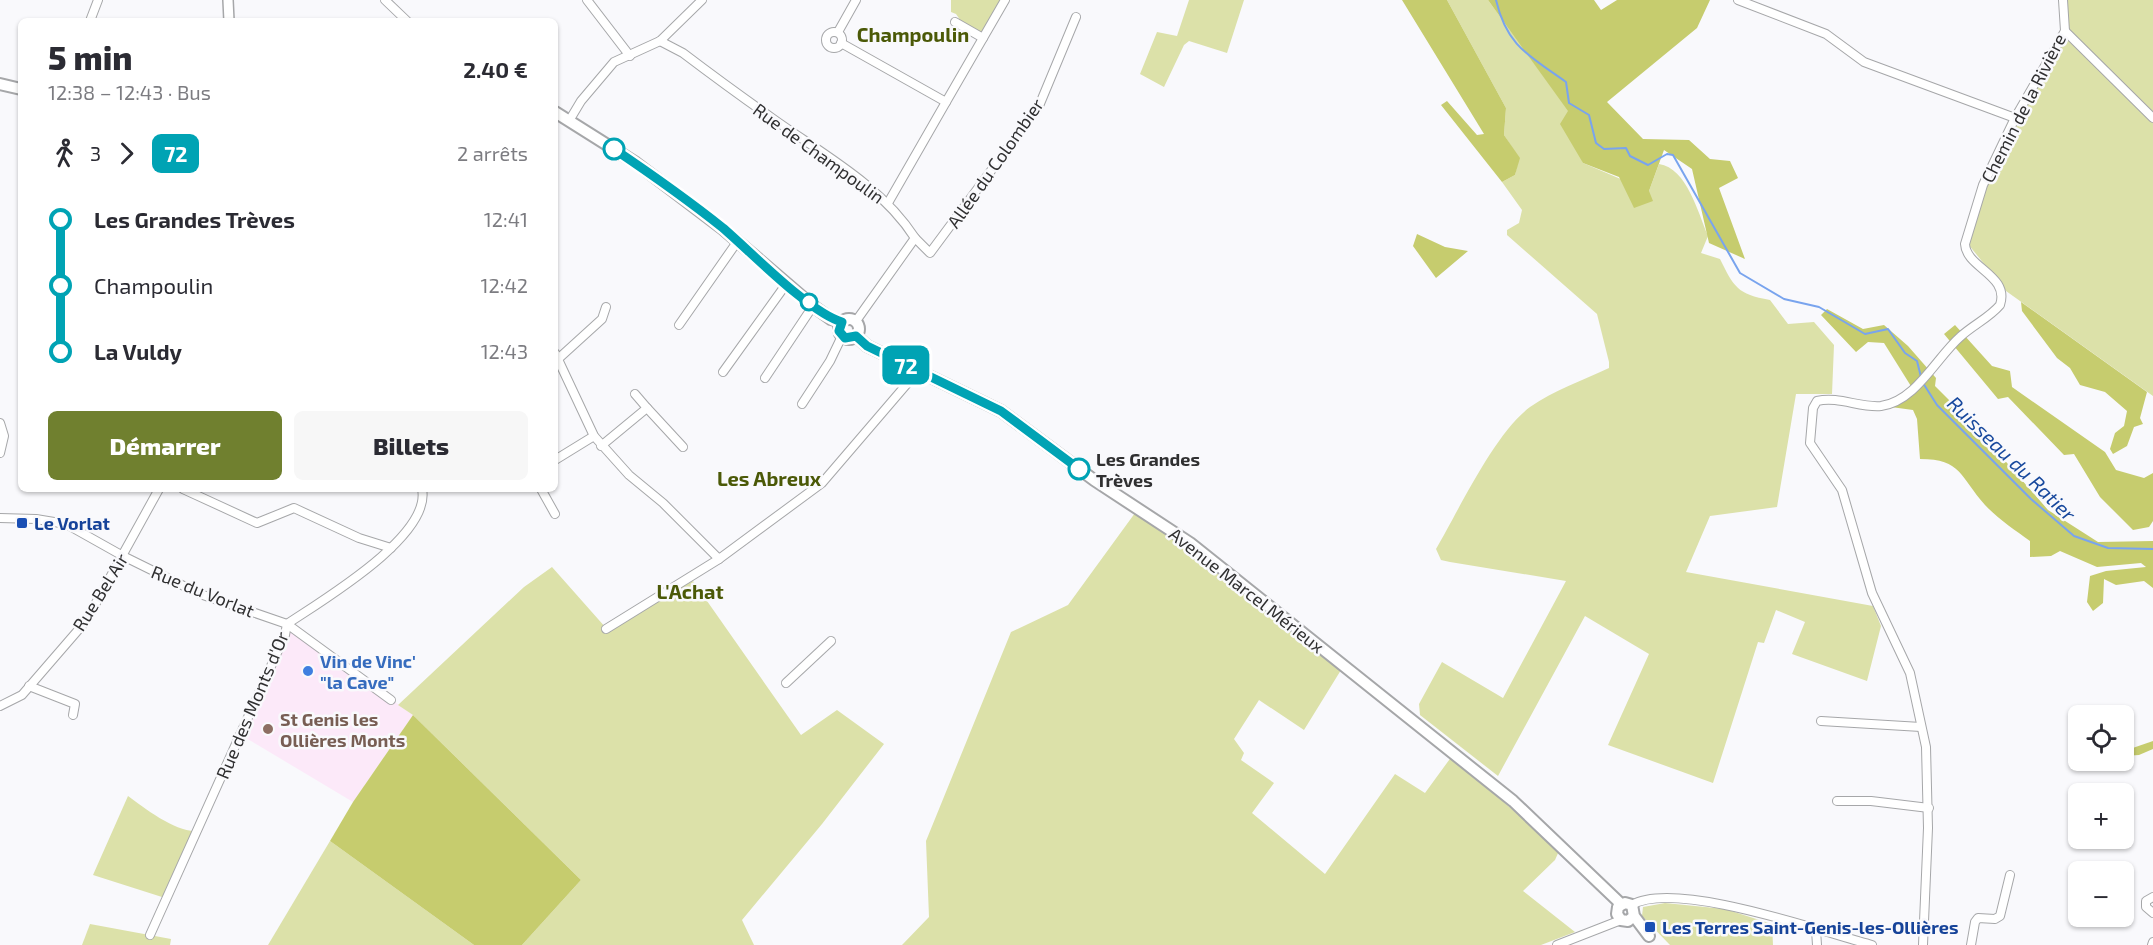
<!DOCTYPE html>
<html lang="fr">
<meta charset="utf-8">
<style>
body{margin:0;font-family:"Exo 2",sans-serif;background:#f7f7f7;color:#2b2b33;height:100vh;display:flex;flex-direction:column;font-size:22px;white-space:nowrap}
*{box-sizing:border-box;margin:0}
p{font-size:20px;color:#7c7c81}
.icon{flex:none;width:33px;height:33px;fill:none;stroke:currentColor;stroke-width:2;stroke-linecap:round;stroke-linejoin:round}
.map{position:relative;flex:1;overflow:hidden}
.sheet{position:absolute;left:18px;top:18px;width:540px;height:474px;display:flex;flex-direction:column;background:#fff;border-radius:9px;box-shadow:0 2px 4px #0004}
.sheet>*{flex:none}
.badge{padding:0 12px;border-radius:9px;font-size:21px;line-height:39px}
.fabs{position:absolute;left:2068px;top:705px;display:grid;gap:12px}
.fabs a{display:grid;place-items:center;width:66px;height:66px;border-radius:9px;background:#fff;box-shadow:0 2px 4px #0004;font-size:30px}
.map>.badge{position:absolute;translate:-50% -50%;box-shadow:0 0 0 3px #fff}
.legs{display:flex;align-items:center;gap:9px;height:66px;padding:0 30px;font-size:20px}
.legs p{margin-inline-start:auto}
.head{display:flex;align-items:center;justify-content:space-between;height:102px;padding:0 30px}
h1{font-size:33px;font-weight:800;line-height:45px}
.button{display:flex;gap:12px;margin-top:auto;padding:12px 30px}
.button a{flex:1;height:69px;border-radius:9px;background:#70802f;color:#fff;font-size:24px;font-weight:800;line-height:69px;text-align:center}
.button a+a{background:#f7f7f7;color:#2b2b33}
ul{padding:0 30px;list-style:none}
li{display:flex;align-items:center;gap:21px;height:66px;font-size:22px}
li i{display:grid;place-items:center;width:9px;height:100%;margin:0 8px;background:currentColor}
li i::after{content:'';width:15px;height:15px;margin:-8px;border:4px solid;border-radius:50%;background:#fff}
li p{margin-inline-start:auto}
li:first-child i{background:linear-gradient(#0000 50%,currentColor 0)}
li:last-child i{background:linear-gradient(currentColor 50%,#0000 0)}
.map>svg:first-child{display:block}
</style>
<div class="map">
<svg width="2153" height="945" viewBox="0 0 2153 945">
<rect width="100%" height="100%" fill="#f9f9fc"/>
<polygon fill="#fce9f9" points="287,624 413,715 353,802 241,735"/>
<g fill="#dce1a9">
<polygon points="951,0 1000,0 981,33 963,24 956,14 951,12"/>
<polygon points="1189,0 1244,0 1227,53 1189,41 1184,45 1164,87 1140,74 1157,32 1177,36"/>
<path d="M1447,0H1488L1569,111L1583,163L1649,191L1659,164C1687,168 1698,213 1708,236L1701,253L1720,259C1734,287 1737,294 1770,300L1788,324L1814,322L1834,345L1832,394H1796L1777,507L1710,516L1686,572L1873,606L1881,626L1867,681L1792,654L1805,622L1776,610L1764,643L1758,642L1713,783L1608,745L1649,654L1585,616L1498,776L1420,715L1419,704L1442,662L1503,698L1566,581L1450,562L1441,560L1436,549C1460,508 1494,434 1530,407C1553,391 1583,380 1609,368V362L1597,314L1507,235V230L1519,223L1522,210L1502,182L1515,175L1519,158L1504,135L1506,108Z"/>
<polygon points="2066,0 2153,0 2153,396 2006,291 1968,244 1984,187 2067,32"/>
<polygon points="1135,513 1198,556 1341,670 1304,730 1259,700 1234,739 1244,753 1241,760 1274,783 1252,813 1325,874 1395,774 1425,793 1452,756 1559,851 1555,860 1523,891 1575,932 1541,945 902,945 929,917 926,841 1011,632 1068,605"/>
<polygon points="552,567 606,628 693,581 801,735 837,710 884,744 822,824 742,920 754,945 522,945 581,880 413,715 398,705 524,587"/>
<path d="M128,796C144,808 177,833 197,831L164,903L162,897L93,875Z"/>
<polygon points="330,841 474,945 268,945"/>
<polygon points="1665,903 1725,909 1772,924 1773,945 1670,945 1642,916 1643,907"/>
<polygon points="90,924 171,939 170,945 82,945"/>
</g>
<g fill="#c6cc6e">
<polygon points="1402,0 1447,0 1506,108 1504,135 1520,158 1515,175 1502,182 1441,105 1447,101 1477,135 1484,134"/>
<polygon points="1488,0 1594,0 1601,10 1617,0 1710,0 1697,28 1607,102 1643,139 1689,140 1710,159 1730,161 1738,178 1719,188 1745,259 1709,243 1692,169 1664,150 1649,191 1653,201 1634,208 1619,177 1583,163 1560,124 1568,111"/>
<polygon points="1417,234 1445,247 1468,251 1436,278 1413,246"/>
<polygon points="2021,302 2147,392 2140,418 2143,424 2134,427 2127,446 2113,454 2110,449 2115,433 2124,426 2127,411 2105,392 2080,385 2070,368 2057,358 2022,311"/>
<path d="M1827,309L1863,329L1884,325L1908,346L1936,378L1935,386L1974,425L2048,510L2098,542L2153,541V588L2144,581L2116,585L2104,579L2103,603L2093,611L2087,602L2090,576L2106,571L2146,567L2141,563L2097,567L2060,551L2051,556L2030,557V541C2015,530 1998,519 1985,505C1960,477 1962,459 1920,459L1917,419L1913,410L1891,407L1914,391L1884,343L1868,342L1856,352L1821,315Z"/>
<polygon points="1955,325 1992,366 2010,371 2012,387 2105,452 2116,470 2144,478 2153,473 2153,521 2149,527 2133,530 2100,497 2074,454 2064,455 2008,397 1998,399 1944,334"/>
<polygon points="413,715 581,880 522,945 474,945 330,841 353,802"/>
<polygon points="2153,741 2153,749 2139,755 2124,756 2124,751"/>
</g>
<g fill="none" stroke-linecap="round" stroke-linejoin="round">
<g stroke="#79a4ee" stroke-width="2">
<path d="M1496,0C1507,47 1530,56 1566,82L1569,103L1589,115L1596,143L1604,149L1626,148L1630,156L1648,165L1667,154L1673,155L1740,273L1784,299L1819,307L1865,334L1888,329L1905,353L1917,361L1921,377"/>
<polyline points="1923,383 1937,405 2031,499 2074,536 2108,548 2153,549"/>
</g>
<defs>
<g id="minor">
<polyline points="385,0 407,21"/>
<polyline points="587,0 630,56"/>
<polyline points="1738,0 1826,34 1864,62 2015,118"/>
<polyline points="90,21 98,0"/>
<polyline points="955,22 983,38"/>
<polyline points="2065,31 2153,118"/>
<circle cx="834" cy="40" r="8"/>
<polyline points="838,32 856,0"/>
<path d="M660,41L683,53C712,75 742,97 772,118C822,154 881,185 915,238L856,321"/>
<polyline points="841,43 946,102 1005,0"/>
<polyline points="569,121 581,101 614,62 660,41 702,0"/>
<polyline points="888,203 946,102"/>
<polyline points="915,238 930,253 1039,106 1076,17"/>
<polyline points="679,325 737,242"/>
<polyline points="555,353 594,436 629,475 663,503 719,559 822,483 918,371"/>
<polyline points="558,359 602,319 606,307"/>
<polyline points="723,372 787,283"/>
<polyline points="765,378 813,306"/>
<polyline points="635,394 647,408"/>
<polyline points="802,404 830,361 842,336"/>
<polyline points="0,423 4,436 0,453"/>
<polyline points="601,446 647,408 683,447"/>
<polyline points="555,460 594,436"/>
<polyline points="183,489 257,523 294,508 359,538 391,548"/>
<polyline points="541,489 555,514"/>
<polyline points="0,518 36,519 66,524 123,556 200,594 287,624 391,700"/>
<polyline points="606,629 719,559"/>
<polyline points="786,683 831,641"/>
<polyline points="29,686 75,704 73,715"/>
<polyline points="0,706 22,695 86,621 159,489"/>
<polyline points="1821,721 1921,727"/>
<polyline points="1837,801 1871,801 1929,808"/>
<polyline points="2153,897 2146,901 2146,907 2153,913"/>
<path d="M1632,905C1674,879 1823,932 1872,945"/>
<polyline points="1816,930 1817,945"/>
<path d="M150,935L285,635L287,624C321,601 432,536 422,489"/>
<polyline points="1557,945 1621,920"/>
<path d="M1923,945L1928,828L1926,747L1910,673L1872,593L1842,490L1810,443L1813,408L1817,401C1839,396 1860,408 1881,406C1916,401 1936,358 1960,337C1973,325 1989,318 2000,305C2010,275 1966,268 1965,244L1983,185L2015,118L2065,31L2063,0"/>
<polyline points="1971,945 1975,922 1978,918 1995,919 2000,916 2010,875"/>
<polyline points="2152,945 2153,942"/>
</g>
<polyline id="tertiary" points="228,0 229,21"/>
<g id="secondary">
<polyline points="0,84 21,89"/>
<polyline points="555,112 636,163 723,229 813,306 831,319 842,322"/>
<circle cx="849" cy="329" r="10"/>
<polyline points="856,336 867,346 1001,411 1094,480 1190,543 1513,801 1621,904"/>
<polyline points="1634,916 1628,921 1621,920 1617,914 1618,907 1625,903 1632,905 1634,916 1649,936"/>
</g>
</defs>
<use href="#minor" stroke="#a6a7a9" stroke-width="10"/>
<use href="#tertiary" stroke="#a6a7a9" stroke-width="12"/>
<use href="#secondary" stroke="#a6a7a9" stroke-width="14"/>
<use href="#minor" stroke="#fff" stroke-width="8"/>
<use href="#tertiary" stroke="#fff" stroke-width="9"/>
<use href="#secondary" stroke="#fff" stroke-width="10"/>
</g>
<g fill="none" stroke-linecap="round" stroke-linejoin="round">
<defs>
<path id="line-1" d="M614,149C651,174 688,200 723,228C751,252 810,313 842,322L839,331L845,338L856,336L867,346L1001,411L1079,469"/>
</defs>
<use href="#line-1" stroke="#fff" stroke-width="14"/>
<use href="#line-1" stroke="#00a3b4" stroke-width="9"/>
</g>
<g fill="#fff" stroke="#00a3b4" stroke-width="3">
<circle cx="614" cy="149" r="10"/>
<circle cx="809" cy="302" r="8"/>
<circle cx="1079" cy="469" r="10"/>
</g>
<g fill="#1a4fb4" stroke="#f9f9fc" stroke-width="2">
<rect x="16" y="517" width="12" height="12" rx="3"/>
<rect x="1644" y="921" width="12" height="12" rx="3"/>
</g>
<circle fill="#3f7fe0" stroke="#f9f9fc" stroke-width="2" cx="308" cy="671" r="6"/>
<circle fill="#8d6e63" stroke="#f9f9fc" stroke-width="2" cx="268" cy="729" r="6"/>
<g text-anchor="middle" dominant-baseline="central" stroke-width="5" stroke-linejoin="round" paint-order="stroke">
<g font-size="18" fill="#303031" stroke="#f9f9fc">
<text transform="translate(2023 108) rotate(-63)">Chemin de la Rivière</text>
<text transform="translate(819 153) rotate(36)">Rue de Champoulin</text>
<text transform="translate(995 163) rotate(-55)">Allée du Colombier</text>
<text transform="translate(1247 590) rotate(38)">Avenue Marcel Mérieux</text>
<text transform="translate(203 591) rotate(22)">Rue du Vorlat</text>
<text transform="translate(100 592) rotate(-58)">Rue Bel Air</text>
<text transform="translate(252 705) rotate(-67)">Rue des Monts d'Or</text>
</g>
<g font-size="18" font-weight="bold" fill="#303031" stroke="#f9f9fc" text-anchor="start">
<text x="1096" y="459">Les Grandes<tspan x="1096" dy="21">Trèves</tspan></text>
</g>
<g font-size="18" font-weight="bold" fill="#164399" stroke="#f9f9fc" text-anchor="start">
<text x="34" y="523">Le Vorlat</text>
<text x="1662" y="927">Les Terres Saint-Genis-les-Ollières</text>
</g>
<g font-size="18" font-weight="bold" fill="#366cbe" stroke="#f9f9fc" text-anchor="start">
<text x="320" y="661">Vin de Vinc'<tspan x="320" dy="21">"la Cave"</tspan></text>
</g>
<g font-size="18" font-weight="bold" fill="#785e54" stroke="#f9f9fc" text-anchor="start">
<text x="280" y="719">St Genis les<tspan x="280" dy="21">Ollières Monts</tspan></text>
</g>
<g font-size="20" font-weight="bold" fill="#4b5907" stroke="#f9f9fc">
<text x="913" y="34">Champoulin</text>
<text x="769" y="478">Les Abreux</text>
<text x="690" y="591">L'Achat</text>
</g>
<g font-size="20" font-style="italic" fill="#17489d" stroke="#f9f9fc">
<text transform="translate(2012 458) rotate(44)">Ruisseau du Ratier</text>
</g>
</g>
</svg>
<div class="fabs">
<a><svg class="icon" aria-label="locate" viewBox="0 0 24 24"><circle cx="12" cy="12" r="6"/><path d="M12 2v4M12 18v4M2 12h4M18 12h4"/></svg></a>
<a>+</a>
<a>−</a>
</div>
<b class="badge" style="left:906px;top:365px;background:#00a3b4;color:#fff">72</b>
<section class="sheet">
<div class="head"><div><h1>5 min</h1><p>12:38 – 12:43 · Bus</p></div><b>2.40 €</b></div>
<div class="legs"><svg class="icon" aria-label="walk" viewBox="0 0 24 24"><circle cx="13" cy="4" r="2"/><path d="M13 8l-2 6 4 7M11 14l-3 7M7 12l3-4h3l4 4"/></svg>3<svg class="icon" aria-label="forward" viewBox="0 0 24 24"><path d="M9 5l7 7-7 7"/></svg><b class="badge" style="background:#00a3b4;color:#fff">72</b><p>2 arrêts</p></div>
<ul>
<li><i style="color:#00a3b4"></i><b>Les Grandes Trèves</b><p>12:41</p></li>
<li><i style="color:#00a3b4"></i><span>Champoulin</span><p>12:42</p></li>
<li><i style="color:#00a3b4"></i><b>La Vuldy</b><p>12:43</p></li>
</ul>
<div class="button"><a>Démarrer</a><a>Billets</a></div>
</section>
</div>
